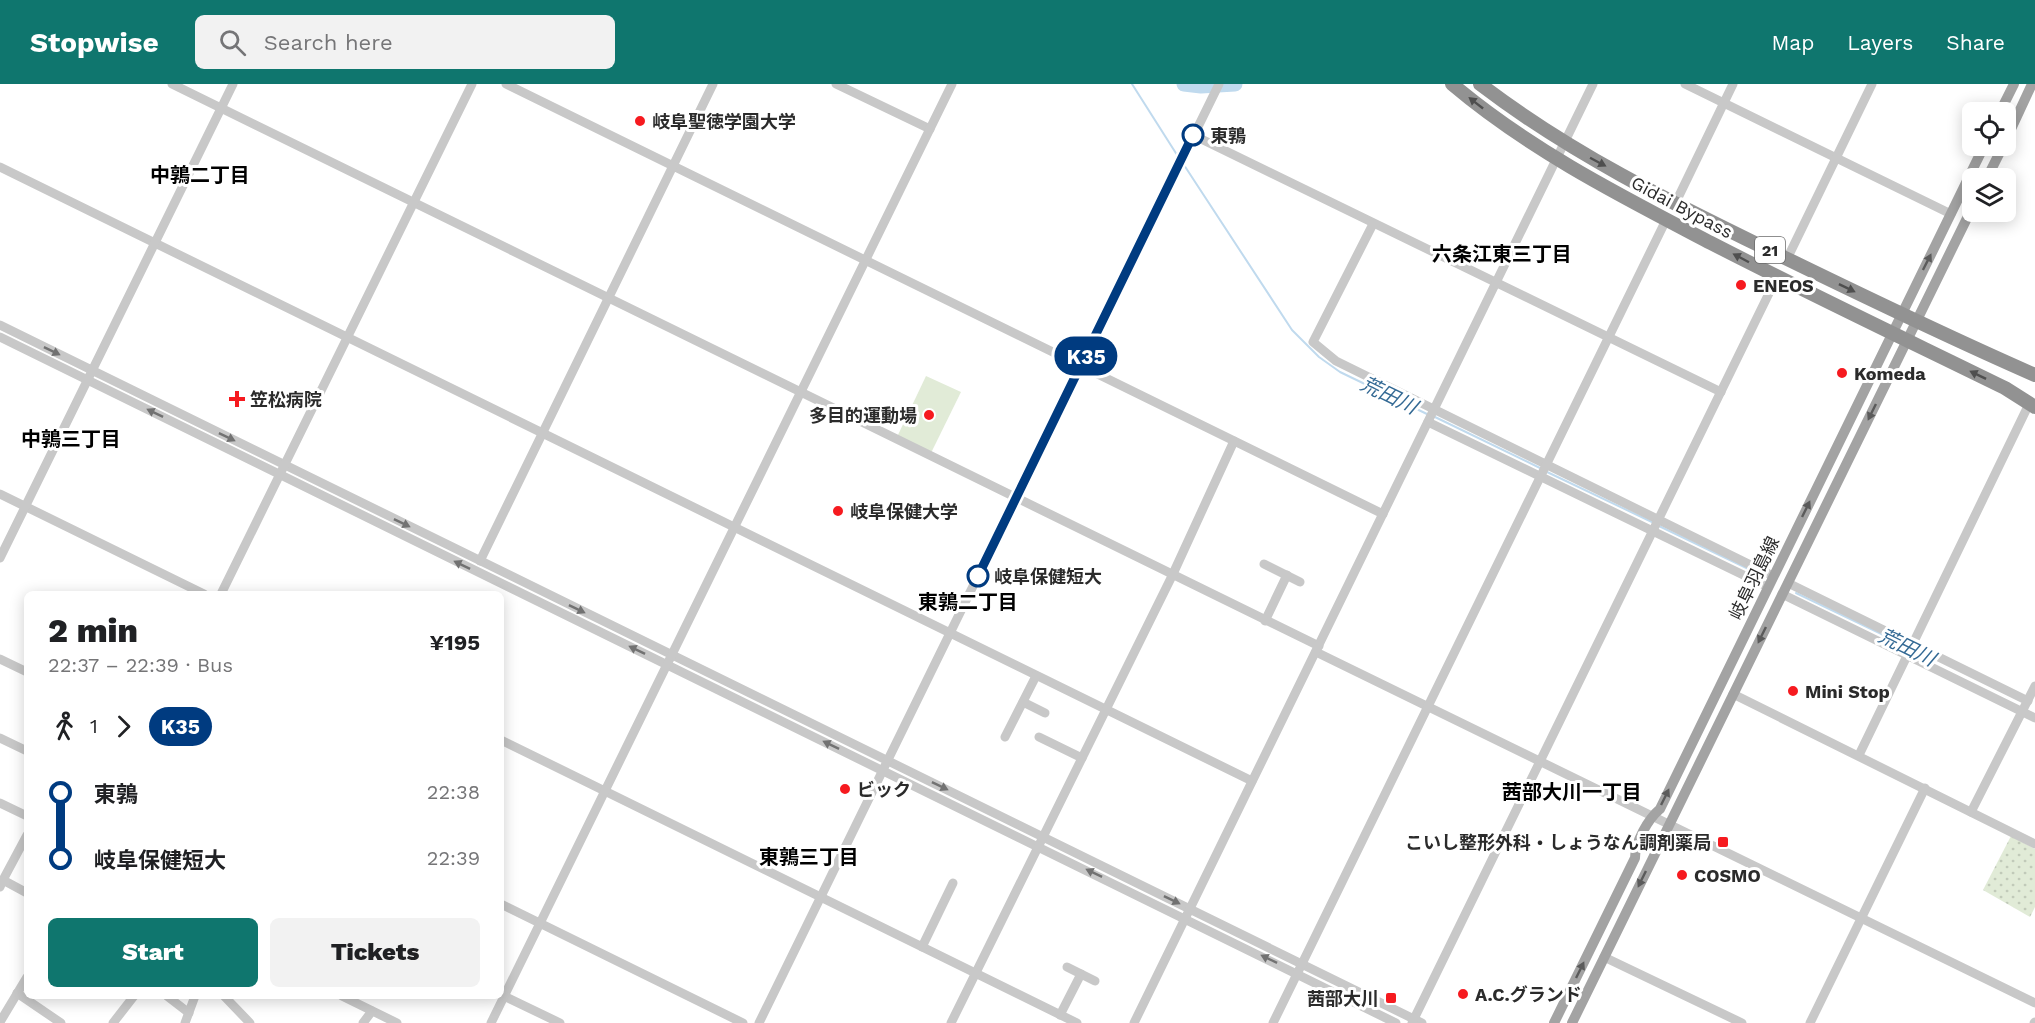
<!DOCTYPE html>
<meta charset="utf-8">
<style>
body{margin:0;font-family:"Work Sans","Noto Sans JP",sans-serif;background:#f2f2f2;color:#202124;height:100vh;display:flex;flex-direction:column;font-size:22px;white-space:nowrap}
*{box-sizing:border-box;margin:0}
p{font-size:20px;color:#757577}
.icon{flex:none;width:33px;height:33px;fill:none;stroke:currentColor;stroke-width:2;stroke-linecap:round;stroke-linejoin:round}
.map{position:relative;flex:1;overflow:hidden}
.side{position:absolute;left:24px;top:507px;width:480px;height:408px;display:flex;flex-direction:column;background:#fff;border-radius:9px;box-shadow:0 3px 15px #0003}
.side>*{flex:none}
.badge{padding:0 12px;border-radius:20px;font-size:21px;line-height:39px}
.buttons{position:absolute;left:1962px;top:18px;display:grid;gap:12px}
.buttons a{display:grid;place-items:center;width:54px;height:54px;border-radius:9px;background:#fff;box-shadow:0 3px 15px #0003;font-size:30px}
.map>.badge{position:absolute;translate:-50% -50%;box-shadow:0 0 0 3px #fff}
.legs{display:flex;align-items:center;gap:9px;height:66px;padding:0 24px;font-size:20px}
.legs p{margin-inline-start:auto}
.overview{display:flex;align-items:center;justify-content:space-between;height:102px;padding:0 24px}
h1{font-size:33px;font-weight:800;line-height:45px}
.button{display:flex;gap:12px;margin-top:auto;padding:12px 24px}
.button a{flex:1;height:69px;border-radius:9px;background:#0f766e;color:#fff;font-size:24px;font-weight:800;line-height:69px;text-align:center}
.button a+a{background:#f2f2f2;color:#202124}
ul{padding:0 24px;list-style:none}
li{display:flex;align-items:center;gap:21px;height:66px;font-size:22px}
li i{display:grid;place-items:center;width:9px;height:100%;margin:0 8px;background:currentColor}
li i::after{content:'';width:15px;height:15px;margin:-8px;border:4px solid;border-radius:50%;background:#fff}
li p{margin-inline-start:auto}
li:first-child i{background:linear-gradient(#0000 50%,currentColor 0)}
li:last-child i{background:linear-gradient(currentColor 50%,#0000 0)}
header{display:flex;align-items:center;gap:36px;box-sizing:border-box;height:84px;padding:0 30px;background:#0f766e;color:#fff}
header strong{font-size:28px}
nav{display:flex;gap:33px;margin-inline-start:auto;font-size:21px}
.search{width:420px;height:54px;background:#f2f2f2;display:flex;align-items:center;gap:15px;box-sizing:border-box;padding:0 21px;border-radius:9px;color:#757577;font-size:22px}
.map>svg:first-child{display:block}
</style>
<header>
<strong>Stopwise</strong>
<div class="search"><svg class="icon" aria-label="search" viewBox="0 0 24 24"><circle cx="10" cy="10" r="6"/><path d="M15 15l6 6"/></svg>Search here</div>
<nav><a>Map</a><a>Layers</a><a>Share</a></nav>
</header>
<div class="map">
<svg width="2035" height="939" viewBox="0 0 2035 939">
<defs>
<pattern id="park-dots" width="8" height="8" patternUnits="userSpaceOnUse" patternTransform="scale(1.5)"><rect width="8" height="8" fill="#e1ebd7"/><path d="M2 2h.1M6 6h.1" fill="none" stroke="#c1cab9" stroke-width="1.8" stroke-linecap="round"/></pattern>
</defs>
<rect width="100%" height="100%" fill="#fff"/>
<polygon fill="url(#park-dots)" points="2011,752 2035,765 2035,823 2030,833 1983,806"/>
<polygon fill="#e1ebd7" points="926,292 961,308 931,369 897,353"/>
<g fill="none" stroke-linecap="round" stroke-linejoin="round">
<g stroke="#c0daee" stroke-width="2">
<polyline points="1132,0 1179,74"/>
<polyline points="1184,81 1292,246 1319,273 1340,288 1429,331"/>
<polyline points="1435,333 1540,384"/>
<polyline points="1545,387 1654,439"/>
<polyline points="1659,442 1759,490"/>
<polyline points="1796,509 1894,556"/>
</g>
<polyline stroke="#c0daee" stroke-width="15" points="1184,0 1201,2 1235,0"/>
<g stroke="#c8c8c8" stroke-width="9">
<polyline points="172,0 1319,562"/>
<polyline points="506,0 1383,430"/>
<polyline points="836,0 930,45"/>
<polyline points="1685,0 1951,130"/>
<polyline points="1193,51 1721,308"/>
<polyline points="0,83 1252,697"/>
<polyline points="1675,120 1733,0"/>
<polyline points="1373,140 1313,258 1336,277 1773,492"/>
<polyline points="1787,175 1872,0"/>
<polyline points="0,241 1422,939"/>
<polyline points="0,253 1396,939"/>
<polyline points="1428,338 1768,503"/>
<polyline points="0,410 204,510"/>
<polyline points="0,474 233,0"/>
<polyline points="480,477 713,0"/>
<polyline points="1264,480 1300,498"/>
<polyline points="1788,499 2028,617"/>
<polyline points="221,510 472,0"/>
<polyline points="1782,510 2035,634"/>
<polyline points="1265,537 1287,491"/>
<polyline points="1316,568 2035,919"/>
<polyline points="0,575 27,588"/>
<polyline points="1733,610 2035,760"/>
<polyline points="1023,618 1045,629"/>
<polyline points="1005,653 1036,592"/>
<polyline points="1039,653 1082,674"/>
<polyline points="0,654 27,667"/>
<polyline points="501,656 1077,939"/>
<polyline points="1859,671 2029,320"/>
<polyline points="0,719 27,732"/>
<polyline points="1971,728 2035,602"/>
<polyline points="3,796 27,751"/>
<polyline points="0,803 3,796 27,809"/>
<polyline points="501,820 743,939"/>
<polyline points="922,863 953,799"/>
<polyline points="1604,873 1742,939"/>
<polyline points="1067,883 1095,897"/>
<polyline points="17,909 61,939"/>
<polyline points="167,912 189,929"/>
<polyline points="224,912 250,939"/>
<polyline points="342,912 397,939"/>
<polyline points="504,912 560,939"/>
<polyline points="1060,931 1081,890"/>
<polyline points="0,938 27,893"/>
<polyline points="113,939 134,912"/>
<polyline points="185,939 195,912"/>
<polyline points="363,939 372,927"/>
<polyline points="491,939 952,0"/>
<polyline points="759,939 1219,0"/>
<polyline points="951,939 1172,492 1234,357"/>
<polyline points="1134,939 1593,0"/>
<polyline points="1273,939 1666,136"/>
<polyline points="1412,939 1777,193"/>
<polyline points="1810,939 1925,704"/>
<polyline points="2034,939 2035,938"/>
</g>
<g stroke="#a3a3a3" stroke-width="10">
<polyline points="2000,28 2014,0"/>
<polyline points="2006,56 2032,0"/>
<polyline points="1987,94 2003,62"/>
<path d="M1554,939L1635,774C1635,758 1648,735 1660,725L1984,62"/>
<polyline points="1572,939 1972,124"/>
</g>
<g stroke="#929292" stroke-width="14">
<path d="M1452,0C1530,66 1621,112 1711,159C1808,209 1907,256 2005,304L2035,323"/>
<path d="M1480,0C1570,69 1670,118 1771,167C1859,210 1946,252 2035,291"/>
</g>
</g>
<defs><path id="oneway-solid" d="M-6-.8H1V-3.2L6.5 0L1 3.2V.8H-6Z" transform="scale(1.5)"/></defs>
<g fill="#4f4f4f">
<use href="#oneway-solid" transform="translate(1476 19) rotate(-142)"/>
<use href="#oneway-solid" transform="translate(1598 78) rotate(28)"/>
<use href="#oneway-solid" transform="translate(1741 174) rotate(-152)"/>
<use href="#oneway-solid" transform="translate(1847 204) rotate(26)"/>
<use href="#oneway-solid" transform="translate(1978 291) rotate(-154)"/>
</g>
<g fill="#5b5b5b">
<use href="#oneway-solid" transform="translate(1927 178) rotate(-63)"/>
<use href="#oneway-solid" transform="translate(1872 328) rotate(116)"/>
<use href="#oneway-solid" transform="translate(1806 425) rotate(-64)"/>
<use href="#oneway-solid" transform="translate(1762 551) rotate(116)"/>
<use href="#oneway-solid" transform="translate(1665 713) rotate(-64)"/>
<use href="#oneway-solid" transform="translate(1642 795) rotate(116)"/>
<use href="#oneway-solid" transform="translate(1580 886) rotate(-64)"/>
</g>
<g fill="#727272">
<use href="#oneway-solid" transform="translate(52 267) rotate(26)"/>
<use href="#oneway-solid" transform="translate(155 329) rotate(-154)"/>
<use href="#oneway-solid" transform="translate(227 353) rotate(26)"/>
<use href="#oneway-solid" transform="translate(402 439) rotate(26)"/>
<use href="#oneway-solid" transform="translate(462 481) rotate(-154)"/>
<use href="#oneway-solid" transform="translate(577 525) rotate(26)"/>
<use href="#oneway-solid" transform="translate(637 566) rotate(-154)"/>
<use href="#oneway-solid" transform="translate(831 661) rotate(-154)"/>
<use href="#oneway-solid" transform="translate(940 702) rotate(26)"/>
<use href="#oneway-solid" transform="translate(1094 789) rotate(-154)"/>
<use href="#oneway-solid" transform="translate(1172 816) rotate(26)"/>
<use href="#oneway-solid" transform="translate(1269 875) rotate(-154)"/>
</g>
<g fill="none" stroke-linecap="round" stroke-linejoin="round">
<defs>
<polyline id="line-1" points="978,492 1193,51"/>
</defs>
<use href="#line-1" stroke="#fff" stroke-width="14"/>
<use href="#line-1" stroke="#003b80" stroke-width="9"/>
</g>
<g fill="#f61a1f" stroke="#fff" stroke-width="2">
<circle cx="640" cy="37" r="6"/>
<circle cx="1741" cy="201" r="6"/>
<circle cx="1842" cy="289" r="6"/>
<path d="M234 306h6v6h6v6h-6v6h-6v-6h-6v-6h6z"/>
<circle cx="929" cy="331" r="6"/>
<circle cx="838" cy="427" r="6"/>
<circle cx="1793" cy="607" r="6"/>
<circle cx="845" cy="705" r="6"/>
<rect x="1717" y="752" width="12" height="12" rx="3"/>
<circle cx="1682" cy="791" r="6"/>
<circle cx="1463" cy="910" r="6"/>
<rect x="1385" y="908" width="12" height="12" rx="3"/>
</g>
<g fill="#fff" stroke="#003b80" stroke-width="3">
<circle cx="1193" cy="51" r="10"/>
<circle cx="978" cy="492" r="10"/>
</g>
<g text-anchor="middle" dominant-baseline="central" stroke-width="6" stroke-linejoin="round" paint-order="stroke">
<rect fill="#fff" stroke="#6b6b6b" stroke-width="1.5" x="1755" y="153" width="30" height="26" rx="4.5"/>
<g font-size="16" font-weight="bold" fill="#2b2b2b">
<text x="1770" y="166">21</text>
</g>
<g font-size="18" font-weight="bold" fill="#2b2b2b" stroke="#fff" text-anchor="start">
<text x="652" y="37">岐阜聖徳学園大学</text>
<text x="1753" y="201">ENEOS</text>
<text x="1854" y="289">Komeda</text>
<text x="250" y="315">笠松病院</text>
<text x="917" y="331" text-anchor="end">多目的運動場</text>
<text x="850" y="427">岐阜保健大学</text>
<text x="1805" y="607">Mini Stop</text>
<text x="857" y="705">ビック</text>
<text x="1711" y="758" text-anchor="end">こいし整形外科・しょうなん調剤薬局</text>
<text x="1694" y="791">COSMO</text>
<text x="1475" y="910">A.C.グランド</text>
<text x="1379" y="914" text-anchor="end">茜部大川</text>
</g>
<g font-size="18" font-weight="bold" fill="#2b2b2b" stroke="#fff" text-anchor="start">
<text x="1210" y="51">東鶉</text>
<text x="994" y="492">岐阜保健短大</text>
</g>
<g font-size="18" fill="#2b2b2b" stroke="#fff">
<text transform="translate(1682 123) rotate(28)">Gidai Bypass</text>
<text transform="translate(1754 494) rotate(-64)">岐阜羽島線</text>
</g>
<g font-size="20" font-weight="bold" fill="#000" stroke="#fff">
<text x="200" y="91">中鶉二丁目</text>
<text x="1502" y="170">六条江東三丁目</text>
<text x="71" y="355">中鶉三丁目</text>
<text x="968" y="518">東鶉二丁目</text>
<text x="1572" y="708">茜部大川一丁目</text>
<text x="809" y="773">東鶉三丁目</text>
</g>
<g font-size="20" font-style="italic" fill="#336994" stroke="#fff">
<text transform="translate(1389 311) rotate(26)">荒田川</text>
<text transform="translate(1907 563) rotate(26)">荒田川</text>
</g>
</g>
</svg>
<div class="buttons">
<a><svg class="icon" aria-label="locate" viewBox="0 0 24 24"><circle cx="12" cy="12" r="6"/><path d="M12 2v4M12 18v4M2 12h4M18 12h4"/></svg></a>
<a><svg class="icon" aria-label="layers" viewBox="0 0 24 24"><path d="M12 4l9 5-9 5-9-5zM3 14l9 5 9-5"/></svg></a>
</div>
<b class="badge" style="left:1086px;top:272px;background:#003b80;color:#fff">K35</b>
<section class="side">
<div class="overview"><div><h1>2 min</h1><p>22:37 – 22:39 · Bus</p></div><b>¥195</b></div>
<div class="legs"><svg class="icon" aria-label="walk" viewBox="0 0 24 24"><circle cx="13" cy="4" r="2"/><path d="M13 8l-2 6 4 7M11 14l-3 7M7 12l3-4h3l4 4"/></svg>1<svg class="icon" aria-label="forward" viewBox="0 0 24 24"><path d="M9 5l7 7-7 7"/></svg><b class="badge" style="background:#003b80;color:#fff">K35</b></div>
<ul>
<li><i style="color:#003b80"></i><b>東鶉</b><p>22:38</p></li>
<li><i style="color:#003b80"></i><b>岐阜保健短大</b><p>22:39</p></li>
</ul>
<div class="button"><a>Start</a><a>Tickets</a></div>
</section>
</div>
